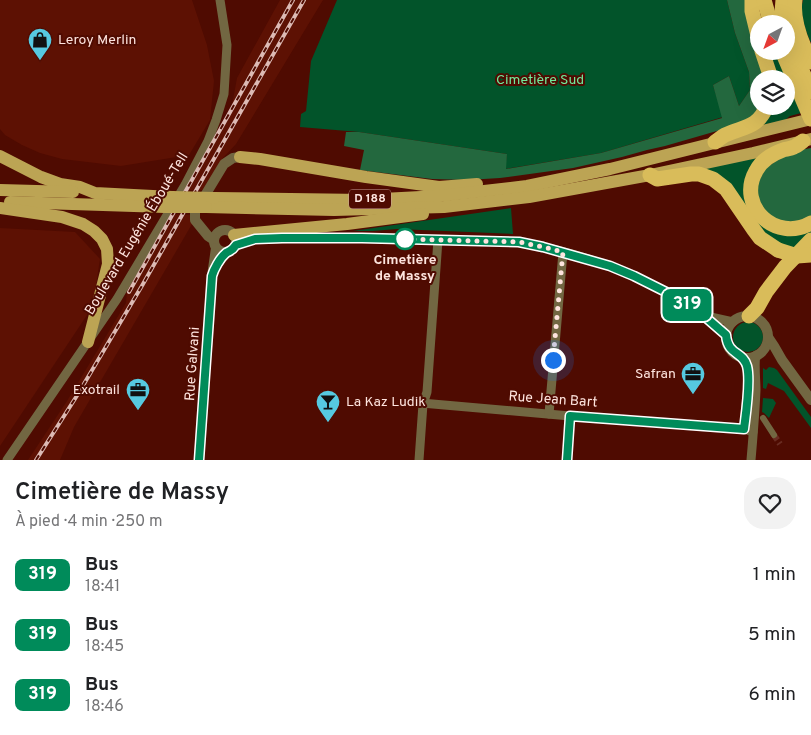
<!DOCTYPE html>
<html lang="fr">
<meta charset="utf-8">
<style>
body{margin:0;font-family:Overpass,sans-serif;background:#f2f2f2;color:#202124;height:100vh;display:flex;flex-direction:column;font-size:19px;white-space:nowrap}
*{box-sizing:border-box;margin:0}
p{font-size:16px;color:#757577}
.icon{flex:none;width:28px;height:28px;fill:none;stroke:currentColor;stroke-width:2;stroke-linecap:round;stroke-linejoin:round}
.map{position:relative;height:460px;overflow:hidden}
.drawer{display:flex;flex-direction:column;background:#fff;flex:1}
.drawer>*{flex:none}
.badge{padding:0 10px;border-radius:8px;font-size:18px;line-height:32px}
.needle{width:32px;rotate:221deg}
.controls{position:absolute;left:750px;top:15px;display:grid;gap:10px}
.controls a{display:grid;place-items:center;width:45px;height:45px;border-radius:50%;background:#fff;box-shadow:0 5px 20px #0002;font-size:25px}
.you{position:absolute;width:25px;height:25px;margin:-12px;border:4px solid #fff;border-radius:50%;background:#1a73e8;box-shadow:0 0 0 8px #1a73e833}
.map>.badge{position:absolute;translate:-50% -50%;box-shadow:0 0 0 2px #fff}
.round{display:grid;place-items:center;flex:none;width:52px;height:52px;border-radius:20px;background:#f2f2f2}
.head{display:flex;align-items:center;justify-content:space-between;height:85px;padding:0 15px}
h1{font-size:24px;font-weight:600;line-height:38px}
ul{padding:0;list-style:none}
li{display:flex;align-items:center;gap:15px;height:60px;padding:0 15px}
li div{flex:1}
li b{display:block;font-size:19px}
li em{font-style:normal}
li .badge{min-width:55px;font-weight:700;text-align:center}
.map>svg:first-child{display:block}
</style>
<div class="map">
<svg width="811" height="460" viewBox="0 0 811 460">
<rect width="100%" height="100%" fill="#4f0b01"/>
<g fill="#5d1103">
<polygon points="0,0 192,0 207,45 214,81 210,120 189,155 121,166 62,159 40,153 22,145 5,135 0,129"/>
<polygon points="280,0 323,0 236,144 222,159 204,190 185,190 232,105 237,78"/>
<polygon points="171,214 191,215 192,224 74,427 60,460 28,460 67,401 126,303 127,290"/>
<polygon points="0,228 75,232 100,259 93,306 0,446"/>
</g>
<g fill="#02542a">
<polygon points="337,0 727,0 735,33 749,72 750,90 739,106 729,76 713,85 723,117 601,153 505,169 507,154 359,132 300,127 301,114 306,111 311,61"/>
<path d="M803,0H811V43C805,30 799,13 803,0Z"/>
<polygon points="768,51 775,51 801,113 790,116 785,120 759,126 773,106 786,106 786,79 776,79"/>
<polygon points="765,156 811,227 811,235 794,251 784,247 764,232 702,169"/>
<polygon points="511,208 513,234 397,229 373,231 353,231"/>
<circle cx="748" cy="337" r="15"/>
<polygon points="769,367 774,368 777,370 811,417 811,428 784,391 768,383 766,389 763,388 763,368 766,370"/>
<polygon points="763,398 773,399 776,403 769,418 764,413 762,412"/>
</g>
<g fill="#23683e">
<polygon points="727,0 748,0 766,79 759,79 759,106 763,106 748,122 665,146 647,150 622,157 573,168 500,178 467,180 432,179 360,170 364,150 344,146 346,132 359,132 507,154 506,169 601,153 722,118 713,85 729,76 739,106 750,90 749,72 735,33"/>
<polygon points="811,148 811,216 793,224 769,217 756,199 761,172 788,152"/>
</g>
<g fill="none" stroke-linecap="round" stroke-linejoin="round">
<polyline stroke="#692c22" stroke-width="6" stroke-dasharray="6 3" stroke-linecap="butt" points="774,435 780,444"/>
<polyline stroke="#726742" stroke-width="6" points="763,418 774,435"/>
<g stroke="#726742" stroke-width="9">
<path d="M247,239C266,240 285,238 304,238C355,238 406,238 457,241C478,242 500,240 521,243C592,254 674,286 727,335"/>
<polyline points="236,245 253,240"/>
<polyline points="706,316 733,322"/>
<polyline points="742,357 747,364 749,375 744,429"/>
<polyline points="410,402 570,416 733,428 744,429 753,432"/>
<polyline points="549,414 563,252"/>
<polyline points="7,460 117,299 185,185 208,141 216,120 224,94 227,45 220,0"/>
<polyline points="419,460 423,404 427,392 438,240"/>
<polyline points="567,460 570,416"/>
<path d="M751,460C753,437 755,413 756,390C756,380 754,363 756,355"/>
</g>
<g stroke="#726742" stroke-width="10">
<circle cx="225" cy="241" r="11"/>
<polyline points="214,240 208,236 195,220 195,212 224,164 233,158 240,157"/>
<circle cx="747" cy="337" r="21"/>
<polyline points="768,337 774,346 782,360 811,400"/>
<polyline points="199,460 212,276 216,248"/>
</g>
<g stroke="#bca454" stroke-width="12">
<polyline points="0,156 41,177 60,184 80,187 95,193 172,197"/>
<polyline points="240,157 260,159 366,177 439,187 477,184"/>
<polyline points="0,190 73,192"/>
<polyline points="214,198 363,200 440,196 527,186 610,169 811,119"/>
<polyline points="10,202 165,207"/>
<polyline points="206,207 334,210 444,207 529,197 650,175 753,153 811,139"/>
<polyline points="0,208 62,217 83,224 94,231 102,239 107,249 108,264 88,342"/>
<polyline points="234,235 347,224 423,214"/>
</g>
<g stroke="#d9bc5a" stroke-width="15">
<polyline points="752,0 752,11 759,40"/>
<polyline points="764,0 771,24"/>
<polyline points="783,0 782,12 784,24"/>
<path d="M795,0C792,20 802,44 811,62"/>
<polyline points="786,31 796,56 811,92"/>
<polyline points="762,51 769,72 770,79"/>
<polyline points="782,51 811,119"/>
<path d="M803,141C800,143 797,146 794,147C790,149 786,149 783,150C772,154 761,161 756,171C736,206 776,243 811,223"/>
<path d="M715,142C718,140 721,137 725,135C744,126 757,129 767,106"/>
<polyline points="650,175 657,179 691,174 699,174 713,179 726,189 754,230 760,238 778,250"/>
<polyline points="749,316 757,308 766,292 785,267 811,240"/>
</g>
<defs>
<g id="rail">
<polyline points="129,292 293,0"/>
<polyline points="36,460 78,394 143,284 304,0"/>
</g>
</defs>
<use href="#rail" stroke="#dcbab4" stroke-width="4"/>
<use href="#rail" stroke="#4f0b01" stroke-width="2" stroke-dasharray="5.5" stroke-linecap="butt"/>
<g stroke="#bca454" stroke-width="12">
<polyline points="172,197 214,198"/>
<polyline points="165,207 206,207"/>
</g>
<polyline stroke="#d9bc5a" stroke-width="15" points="778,250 797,256 811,255"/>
</g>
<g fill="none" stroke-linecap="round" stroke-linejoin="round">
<defs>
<path id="line" d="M199,460L212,276C214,269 220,258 226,253C231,250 232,251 236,245L255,239L282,238H362L519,242L543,247L610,266L634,276L666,292L703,315L726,335C728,356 743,351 747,366C751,381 746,413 744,429L570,416L567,460"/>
</defs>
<use href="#line" stroke="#fff" stroke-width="11"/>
<use href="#line" stroke="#008b5a" stroke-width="8"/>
<polyline stroke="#fee4de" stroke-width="5" stroke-dasharray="0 9" points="405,239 519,242 543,247 563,252 553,360"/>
</g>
<defs>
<symbol id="shop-pin" viewBox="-11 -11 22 30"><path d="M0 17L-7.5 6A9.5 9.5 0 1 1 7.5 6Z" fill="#56c9e0" stroke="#4f0b01"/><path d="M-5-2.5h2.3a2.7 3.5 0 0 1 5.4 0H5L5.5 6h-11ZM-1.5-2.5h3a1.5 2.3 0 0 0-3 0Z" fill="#111"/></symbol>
<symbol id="office-pin" viewBox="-11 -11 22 30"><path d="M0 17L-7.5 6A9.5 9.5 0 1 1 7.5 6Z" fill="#56c9e0" stroke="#4f0b01"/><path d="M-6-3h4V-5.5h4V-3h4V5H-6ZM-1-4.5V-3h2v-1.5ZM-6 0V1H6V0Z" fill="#111"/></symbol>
<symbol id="bar-pin" viewBox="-11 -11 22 30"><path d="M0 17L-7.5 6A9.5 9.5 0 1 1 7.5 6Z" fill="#56c9e0" stroke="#4f0b01"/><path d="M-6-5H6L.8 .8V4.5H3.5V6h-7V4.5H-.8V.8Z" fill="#111"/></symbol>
</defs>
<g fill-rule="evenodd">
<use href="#shop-pin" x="26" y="26" width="28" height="38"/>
<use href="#office-pin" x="679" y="360" width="28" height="38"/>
<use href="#office-pin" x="124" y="376" width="28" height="38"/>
<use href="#bar-pin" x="314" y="388" width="28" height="38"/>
</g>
<circle fill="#fff" stroke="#008b5a" stroke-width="2.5" cx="405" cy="239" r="10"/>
<g text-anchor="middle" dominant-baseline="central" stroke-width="4" stroke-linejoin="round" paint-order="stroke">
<rect fill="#4f0b01" stroke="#caa39c" stroke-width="1" x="349" y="189.5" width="42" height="19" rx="4"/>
<g font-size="12" font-weight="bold" fill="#fee4de">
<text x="370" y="199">D 188</text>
</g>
<g font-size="14" fill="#fee4de" stroke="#4f0b01" text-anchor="start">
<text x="58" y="40">Leroy Merlin</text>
<text x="676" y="374" text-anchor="end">Safran</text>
<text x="120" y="390" text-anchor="end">Exotrail</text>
<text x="346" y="402">La Kaz Ludik</text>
</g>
<g font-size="14" fill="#73e79a" stroke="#4f0b01">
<text x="540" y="80">Cimetière Sud</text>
</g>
<g font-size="14" fill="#fee4de" stroke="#4f0b01">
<text transform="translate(137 234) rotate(-59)">Boulevard Eugénie Éboué-Tell</text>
<text transform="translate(193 364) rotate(-86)">Rue Galvani</text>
<text transform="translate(553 400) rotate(4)">Rue Jean Bart</text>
</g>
<g font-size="14" font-weight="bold" fill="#fee4de" stroke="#4f0b01">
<text x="405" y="260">Cimetière<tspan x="405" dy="16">de Massy</tspan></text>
</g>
</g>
</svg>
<div class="controls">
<a><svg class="needle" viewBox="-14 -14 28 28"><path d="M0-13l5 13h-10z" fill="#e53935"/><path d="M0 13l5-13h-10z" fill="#757577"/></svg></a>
<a><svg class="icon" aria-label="layers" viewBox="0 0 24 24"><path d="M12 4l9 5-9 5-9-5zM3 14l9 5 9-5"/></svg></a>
</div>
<div class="you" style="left:553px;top:360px"></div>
<b class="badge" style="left:687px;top:305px;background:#008b5a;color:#fff">319</b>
</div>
<section class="drawer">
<div class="head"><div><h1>Cimetière de Massy</h1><p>À pied · 4 min · 250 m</p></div><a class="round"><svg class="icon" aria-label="heart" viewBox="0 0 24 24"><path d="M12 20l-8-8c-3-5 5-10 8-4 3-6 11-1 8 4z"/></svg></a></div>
<ul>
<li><span class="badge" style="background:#008b5a;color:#fff">319</span><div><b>Bus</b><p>18:41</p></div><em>1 min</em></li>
<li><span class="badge" style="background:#008b5a;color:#fff">319</span><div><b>Bus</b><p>18:45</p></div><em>5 min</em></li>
<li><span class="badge" style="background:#008b5a;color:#fff">319</span><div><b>Bus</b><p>18:46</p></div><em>6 min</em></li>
</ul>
</section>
